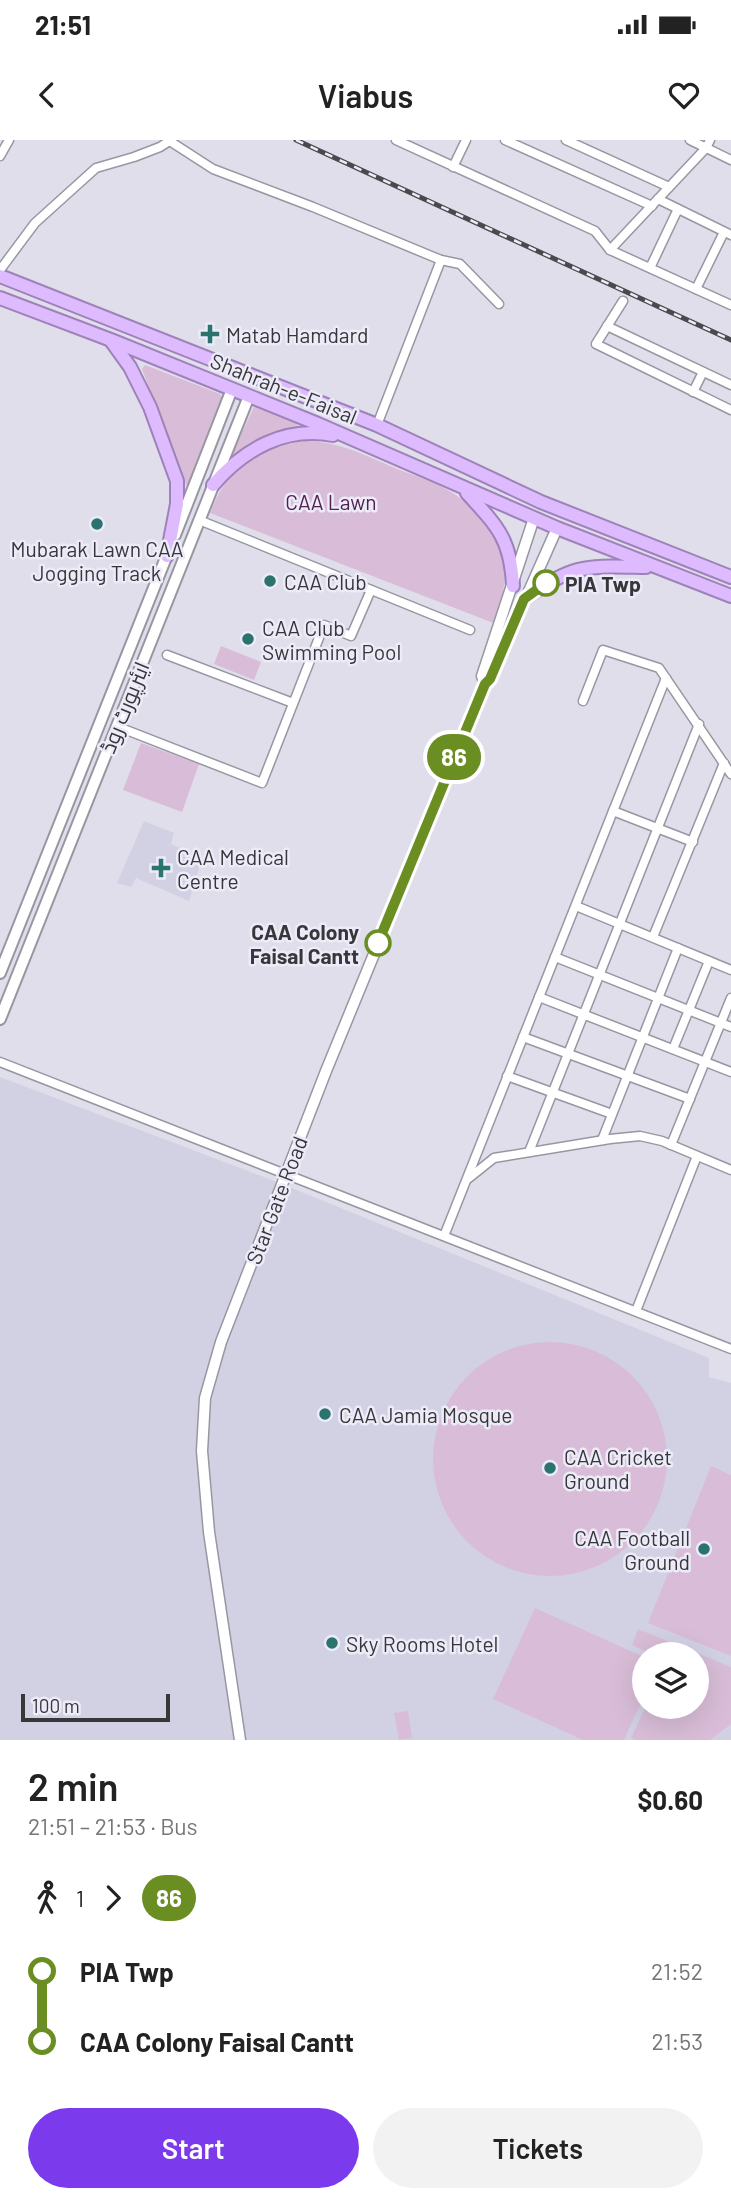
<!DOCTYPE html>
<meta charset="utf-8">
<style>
body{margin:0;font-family:Barlow,Cairo,sans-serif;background:#f2f2f2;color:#222;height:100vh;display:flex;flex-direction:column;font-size:26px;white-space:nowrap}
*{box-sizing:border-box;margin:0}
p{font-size:23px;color:#767676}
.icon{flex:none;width:38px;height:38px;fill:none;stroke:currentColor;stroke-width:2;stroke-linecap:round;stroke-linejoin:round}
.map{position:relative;height:1600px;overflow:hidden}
.side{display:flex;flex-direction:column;background:#fff;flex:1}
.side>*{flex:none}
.badge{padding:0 14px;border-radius:23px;font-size:24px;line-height:46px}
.fabs{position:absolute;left:632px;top:1502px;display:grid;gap:14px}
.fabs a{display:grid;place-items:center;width:77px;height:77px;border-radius:50%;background:#fff;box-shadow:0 7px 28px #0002;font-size:35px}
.scale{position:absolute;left:21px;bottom:18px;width:149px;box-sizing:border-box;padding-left:7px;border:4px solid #37373b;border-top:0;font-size:19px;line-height:24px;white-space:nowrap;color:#37373b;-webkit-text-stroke:5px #ecebf7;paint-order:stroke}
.map>.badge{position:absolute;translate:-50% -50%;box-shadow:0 0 0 4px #fff}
.legs{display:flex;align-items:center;gap:10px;height:77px;padding:0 28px;font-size:23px}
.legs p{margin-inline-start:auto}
.summary{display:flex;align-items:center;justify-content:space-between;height:119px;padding:0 28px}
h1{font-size:38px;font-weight:600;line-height:52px}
.action{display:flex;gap:14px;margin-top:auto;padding:14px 28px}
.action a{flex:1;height:80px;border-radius:42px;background:#7c3aed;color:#fff;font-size:28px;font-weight:600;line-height:80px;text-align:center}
.action a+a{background:#f2f2f2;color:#222}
ul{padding:0 28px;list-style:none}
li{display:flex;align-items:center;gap:24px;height:70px;font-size:26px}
li i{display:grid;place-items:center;width:10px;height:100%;margin:0 9px;background:currentColor}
li i::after{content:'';width:18px;height:18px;margin:-9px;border:5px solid;border-radius:50%;background:#fff}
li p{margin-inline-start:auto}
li:first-child i{background:linear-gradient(#0000 50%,currentColor 0)}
li:last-child i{background:linear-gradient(currentColor 50%,#0000 0)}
.status{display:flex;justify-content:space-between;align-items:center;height:49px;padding:0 35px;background:#fff;direction:ltr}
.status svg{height:19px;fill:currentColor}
header{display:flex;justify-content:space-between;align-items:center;height:91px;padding:0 28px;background:#fff;font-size:32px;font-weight:600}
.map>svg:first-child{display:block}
</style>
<div class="status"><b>21:51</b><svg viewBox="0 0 49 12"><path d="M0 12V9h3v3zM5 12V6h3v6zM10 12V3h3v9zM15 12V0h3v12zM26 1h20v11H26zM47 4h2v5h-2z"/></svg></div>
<header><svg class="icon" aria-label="back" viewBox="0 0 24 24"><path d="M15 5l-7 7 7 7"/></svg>Viabus<svg class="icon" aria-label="heart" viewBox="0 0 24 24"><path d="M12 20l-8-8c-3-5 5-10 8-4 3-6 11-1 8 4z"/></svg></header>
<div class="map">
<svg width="731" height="1600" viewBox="0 0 731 1600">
<rect width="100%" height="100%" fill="#dfdeea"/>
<g fill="#d2d1e4" fill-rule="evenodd">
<polygon points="144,681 174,693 171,704 202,718 189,761 136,738 131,747 117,743"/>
<path d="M0,937L277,1042L709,1218V1237L731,1243V1600H0ZM644,1514H696V1566H644Z"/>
</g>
<g fill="#d9bdd8">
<polygon points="145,225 220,254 224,260 189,352 142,229"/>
<polygon points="254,267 297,284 299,289 236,314 232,314"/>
<path d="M303,301C335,300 365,315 395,328C414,336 437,342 454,354C507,389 513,427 496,484L210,373C228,326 255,311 303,301Z"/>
<polygon points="221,506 261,522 254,540 214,524"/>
<polygon points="141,603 199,624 182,672 123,650"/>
<circle cx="550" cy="1319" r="117"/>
<polygon points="711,1326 731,1335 731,1516 648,1483"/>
<polygon points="535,1468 644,1517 644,1556 624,1600 583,1600 493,1559"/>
<polygon points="638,1489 731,1527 731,1584 710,1600 635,1600 631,1598 646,1566 696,1566 696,1514 651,1514 632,1505"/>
<polygon points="408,1571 412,1598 399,1600 394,1573"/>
</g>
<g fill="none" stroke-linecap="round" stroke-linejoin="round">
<defs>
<g id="minor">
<polyline points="168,0 213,29 313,67 441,120 460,124 499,164"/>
<polyline points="396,0 595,91 610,110 731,165"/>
<polyline points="505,0 652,66"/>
<polyline points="566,0 669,47"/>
<polyline points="690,0 731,20"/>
<polyline points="0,16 9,0"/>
<polyline points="453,27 466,0"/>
<polyline points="658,59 731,95"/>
<polyline points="610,110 706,8 710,0"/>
<polyline points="650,128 678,69"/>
<polyline points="0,130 35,83 96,28 134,17 160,7 171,0"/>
<polyline points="696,149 724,92"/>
<polyline points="623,161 596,204 731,270"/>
<polyline points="607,186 731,245"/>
<polyline points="693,252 703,232"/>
<polyline points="377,285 441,120"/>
<polyline points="199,380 470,490"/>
<polyline points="167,515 293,563"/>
<polyline points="583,561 603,510 659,528 731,634"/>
<polyline points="116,586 262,643 324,485 351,496 371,450"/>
<polyline points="613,671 693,702"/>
<polyline points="576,766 731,830"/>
<polyline points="653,797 724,623"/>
<polyline points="555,817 731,887"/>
<polyline points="539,857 731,932"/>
<polyline points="523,897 690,959"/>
<polyline points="673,909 709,821"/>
<polyline points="0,922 731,1209"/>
<polyline points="507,936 612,974"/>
<polyline points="602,1000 678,808"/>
<polyline points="671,1005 731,858"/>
<polyline points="529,1012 699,584"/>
<polyline points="469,1038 494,1018 610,999 640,996 662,1001 731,1030"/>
<polyline points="444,1096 666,538"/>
<polyline points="636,1171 697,1016"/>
</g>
<g id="tertiary">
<polyline points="485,544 482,536 534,378"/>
<polyline points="240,1600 209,1392 202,1311 205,1258 221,1202 326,931 485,544 490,539 557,388"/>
</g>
<g id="secondary">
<polyline points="175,395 232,249"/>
<polyline points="0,833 169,410"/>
<polyline points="0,879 249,256"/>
</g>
<g id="trunk">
<polyline points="0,136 377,285 541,362 731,437"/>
<polyline points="0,158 111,200 318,284 557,388 731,456"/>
<polyline points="112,202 130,227 150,267 177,341 177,364 167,416"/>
<path d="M213,345C244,309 285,286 333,295"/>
<path d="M467,353C497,386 511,399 513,446"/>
<path d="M524,459C574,423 586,426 646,427"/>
</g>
</defs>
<use href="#minor" stroke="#9797a2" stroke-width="11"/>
<use href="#tertiary" stroke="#9797a2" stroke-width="13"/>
<use href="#secondary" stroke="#9797a2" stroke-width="14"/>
<use href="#trunk" stroke="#9e82b9" stroke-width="16"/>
<use href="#minor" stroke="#fff" stroke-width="8"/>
<use href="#tertiary" stroke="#fff" stroke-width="10"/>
<use href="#secondary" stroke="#fff" stroke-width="10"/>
<use href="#trunk" stroke="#debbfe" stroke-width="12"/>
<defs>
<polyline id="rail" points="296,0 731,200"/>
</defs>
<use href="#rail" stroke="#49494e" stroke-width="5"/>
<use href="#rail" stroke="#ecebf7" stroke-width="2.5" stroke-dasharray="8" stroke-linecap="butt"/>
</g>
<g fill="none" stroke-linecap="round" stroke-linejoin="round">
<defs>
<polyline id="line-1" points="378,803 485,544 490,539 524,459 546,443"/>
</defs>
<use href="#line-1" stroke="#fff" stroke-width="16"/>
<use href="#line-1" stroke="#6b8e23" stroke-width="10"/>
</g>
<g fill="#2a736f" stroke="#ecebf7" stroke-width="2.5">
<path d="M206.5 183.5h7v7h7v7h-7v7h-7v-7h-7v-7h7z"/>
<circle cx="97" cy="384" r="7"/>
<circle cx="270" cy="441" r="7"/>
<circle cx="248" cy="499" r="7"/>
<path d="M157.5 717.5h7v7h7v7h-7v7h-7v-7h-7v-7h7z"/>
<circle cx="325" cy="1274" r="7"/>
<circle cx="550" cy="1328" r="7"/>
<circle cx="704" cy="1409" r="7"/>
<circle cx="332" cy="1503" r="7"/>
</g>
<g fill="#fff" stroke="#6b8e23" stroke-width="3.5">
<circle cx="546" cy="443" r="12"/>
<circle cx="378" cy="803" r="12"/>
</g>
<g text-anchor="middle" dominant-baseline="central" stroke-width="5" stroke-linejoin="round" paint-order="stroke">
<g font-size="21" fill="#37373b" stroke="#ecebf7" text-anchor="start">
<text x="226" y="194">Matab Hamdard</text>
<text x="97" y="408" text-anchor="middle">Mubarak Lawn CAA<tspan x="97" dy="24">Jogging Track</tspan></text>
<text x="284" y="441">CAA Club</text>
<text x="262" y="487">CAA Club<tspan x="262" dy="24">Swimming Pool</tspan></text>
<text x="177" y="716">CAA Medical<tspan x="177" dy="24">Centre</tspan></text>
<text x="339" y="1274">CAA Jamia Mosque</text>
<text x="564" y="1316">CAA Cricket<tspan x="564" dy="24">Ground</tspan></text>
<text x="690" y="1397" text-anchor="end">CAA Football<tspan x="690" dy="24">Ground</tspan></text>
<text x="346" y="1503">Sky Rooms Hotel</text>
</g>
<g font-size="21" fill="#37373b" stroke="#ecebf7">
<text transform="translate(284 248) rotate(22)">Shahrah-e-Faisal</text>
<text transform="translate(124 567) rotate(-68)">ایئرپورٹ روڈ</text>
<text transform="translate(276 1060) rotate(-69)">Star Gate Road</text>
</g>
<g font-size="21" fill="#522152" stroke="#ecebf7">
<text x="331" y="361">CAA Lawn</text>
</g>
<g font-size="21" font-weight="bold" fill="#37373b" stroke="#ecebf7" text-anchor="start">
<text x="565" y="443">PIA Twp</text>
<text x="359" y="791" text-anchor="end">CAA Colony<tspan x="359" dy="24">Faisal Cantt</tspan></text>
</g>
</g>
</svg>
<div class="fabs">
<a><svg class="icon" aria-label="layers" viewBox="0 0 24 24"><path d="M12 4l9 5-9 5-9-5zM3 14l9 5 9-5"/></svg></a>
</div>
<div class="scale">100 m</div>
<b class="badge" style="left:454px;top:617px;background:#6b8e23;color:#fff">86</b>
</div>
<section class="side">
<div class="summary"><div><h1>2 min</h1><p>21:51 – 21:53 · Bus</p></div><b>$0.60</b></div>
<div class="legs"><svg class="icon" aria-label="walk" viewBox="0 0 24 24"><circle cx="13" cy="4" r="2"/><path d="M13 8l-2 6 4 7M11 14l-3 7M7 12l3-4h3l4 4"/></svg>1<svg class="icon" aria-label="forward" viewBox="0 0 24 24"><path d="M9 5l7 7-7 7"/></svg><b class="badge" style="background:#6b8e23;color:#fff">86</b></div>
<ul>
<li><i style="color:#6b8e23"></i><b>PIA Twp</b><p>21:52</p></li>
<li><i style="color:#6b8e23"></i><b>CAA Colony Faisal Cantt</b><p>21:53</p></li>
</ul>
<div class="action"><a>Start</a><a>Tickets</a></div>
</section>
